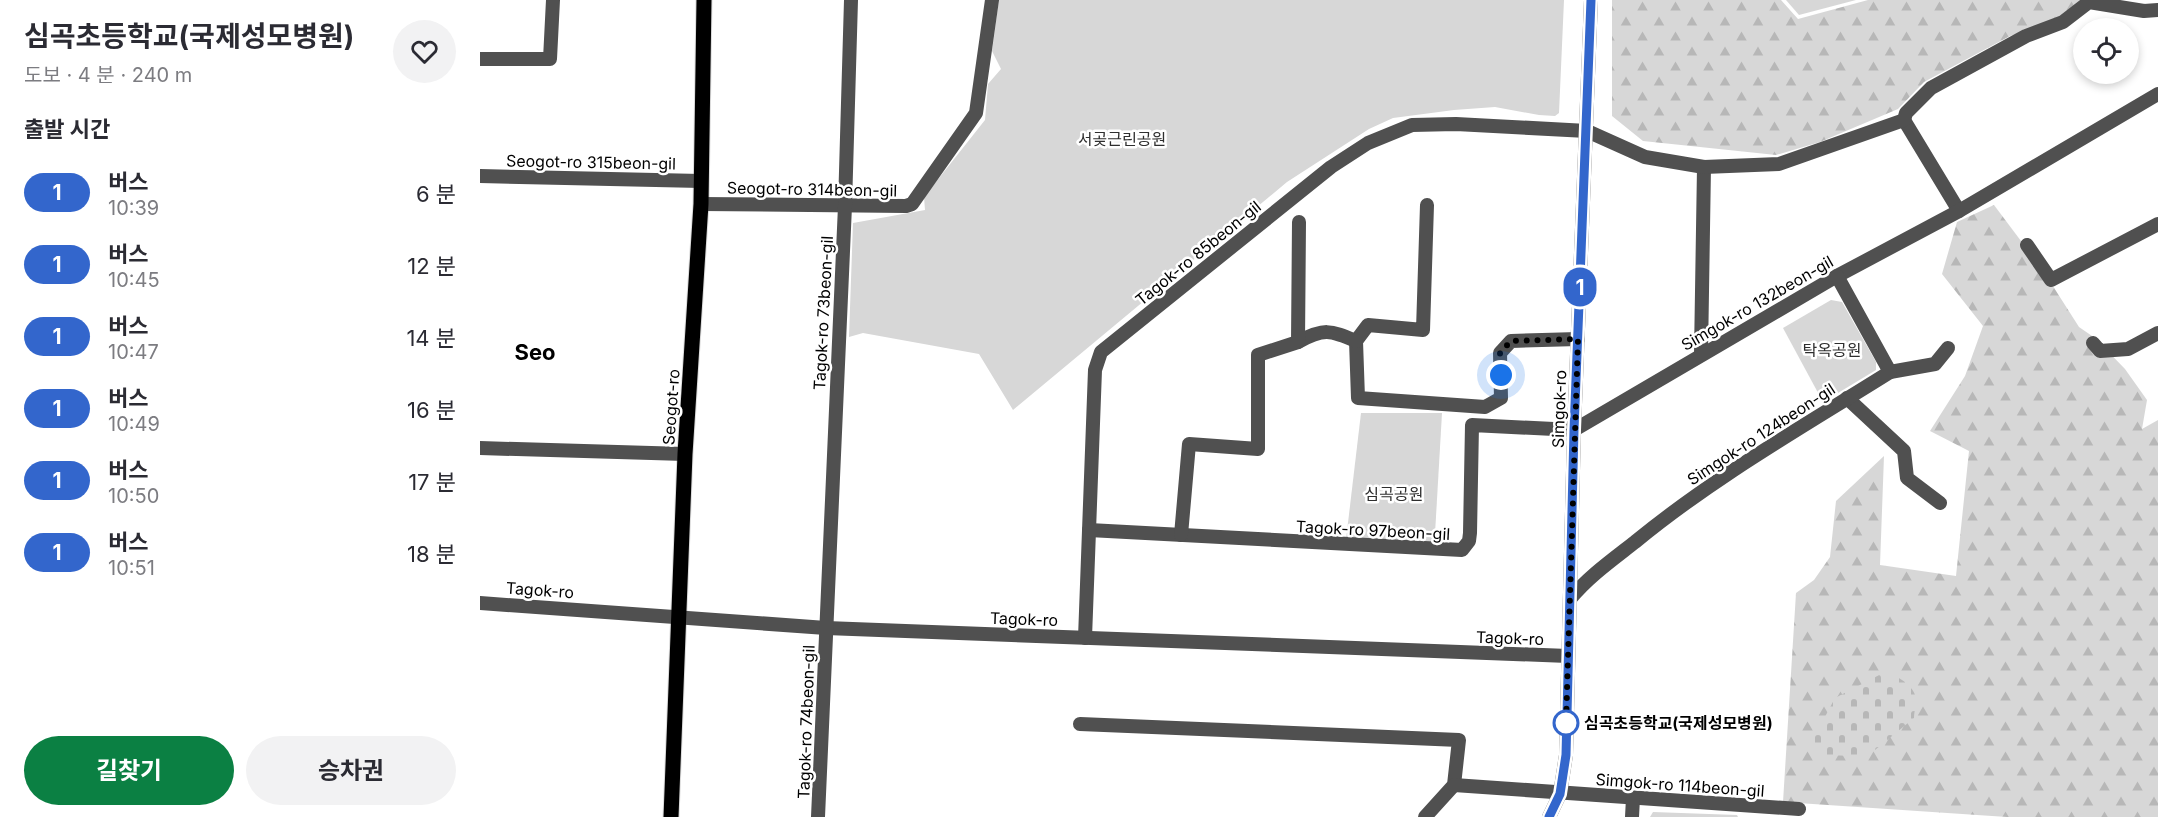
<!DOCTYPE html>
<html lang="ko">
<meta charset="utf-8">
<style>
body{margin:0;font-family:Inter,"Noto Sans KR",sans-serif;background:#f2f2f3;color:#2b2b33;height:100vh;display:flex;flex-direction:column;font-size:22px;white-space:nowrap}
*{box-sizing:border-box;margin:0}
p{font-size:20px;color:#7c7c81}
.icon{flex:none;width:33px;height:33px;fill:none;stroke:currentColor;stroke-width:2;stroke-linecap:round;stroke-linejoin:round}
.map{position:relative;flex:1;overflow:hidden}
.side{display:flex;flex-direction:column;background:#fff;width:480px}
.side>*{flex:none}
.badge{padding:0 12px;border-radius:20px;font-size:21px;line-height:39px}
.controls{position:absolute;left:1593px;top:18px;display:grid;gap:12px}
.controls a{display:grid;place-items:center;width:66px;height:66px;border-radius:50%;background:#fff;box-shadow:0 3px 9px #0003;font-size:30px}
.you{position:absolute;width:30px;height:30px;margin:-15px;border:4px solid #fff;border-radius:50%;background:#1a73e8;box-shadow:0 0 0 9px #1a73e833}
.map>.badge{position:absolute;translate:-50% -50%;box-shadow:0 0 0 3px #fff}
h2{padding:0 24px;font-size:22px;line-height:54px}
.round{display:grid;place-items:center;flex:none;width:63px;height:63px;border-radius:32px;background:#f2f2f3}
.summary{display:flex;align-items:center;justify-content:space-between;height:102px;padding:0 24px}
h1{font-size:28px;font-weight:700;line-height:45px}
.action{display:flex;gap:12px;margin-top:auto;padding:12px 24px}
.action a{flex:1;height:69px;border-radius:36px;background:#0b8043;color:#fff;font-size:24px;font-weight:700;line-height:69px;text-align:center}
.action a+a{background:#f2f2f3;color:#2b2b33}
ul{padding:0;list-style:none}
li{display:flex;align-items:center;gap:18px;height:72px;padding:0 24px}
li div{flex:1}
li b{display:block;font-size:22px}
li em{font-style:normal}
li .badge{min-width:66px;font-weight:700;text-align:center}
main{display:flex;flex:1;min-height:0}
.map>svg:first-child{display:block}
</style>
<main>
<section class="side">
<div class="summary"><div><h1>심곡초등학교(국제성모병원)</h1><p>도보 · 4 분 · 240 m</p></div><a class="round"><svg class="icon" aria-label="heart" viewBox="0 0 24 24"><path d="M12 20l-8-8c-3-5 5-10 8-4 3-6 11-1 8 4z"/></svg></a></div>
<h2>출발 시간</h2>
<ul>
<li><span class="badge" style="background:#36c;color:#fff">1</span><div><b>버스</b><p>10:39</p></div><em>6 분</em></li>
<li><span class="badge" style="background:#36c;color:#fff">1</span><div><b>버스</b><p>10:45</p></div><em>12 분</em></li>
<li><span class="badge" style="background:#36c;color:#fff">1</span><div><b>버스</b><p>10:47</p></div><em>14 분</em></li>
<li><span class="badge" style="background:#36c;color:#fff">1</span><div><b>버스</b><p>10:49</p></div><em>16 분</em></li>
<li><span class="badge" style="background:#36c;color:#fff">1</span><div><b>버스</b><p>10:50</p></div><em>17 분</em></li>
<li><span class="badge" style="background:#36c;color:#fff">1</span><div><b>버스</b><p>10:51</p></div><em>18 분</em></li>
</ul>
<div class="action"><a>길찾기</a><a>승차권</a></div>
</section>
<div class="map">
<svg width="1678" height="817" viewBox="0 0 1678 817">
<defs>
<pattern id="forest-firs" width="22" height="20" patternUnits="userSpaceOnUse" patternTransform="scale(1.5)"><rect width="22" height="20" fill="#d7d7d7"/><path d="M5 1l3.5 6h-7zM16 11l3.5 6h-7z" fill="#b7b7b7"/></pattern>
<pattern id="cemetery-stones" width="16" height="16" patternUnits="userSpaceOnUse" patternTransform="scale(1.5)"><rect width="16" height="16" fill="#d7d7d7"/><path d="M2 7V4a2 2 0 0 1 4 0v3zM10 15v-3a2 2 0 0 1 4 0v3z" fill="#b7b7b7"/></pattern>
</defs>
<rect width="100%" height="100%" fill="#fff"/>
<g fill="#d7d7d7">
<polygon points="519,0 1084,0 1079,113 1075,116 1059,115 1015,107 974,110 913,118 889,129 807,182 533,410 499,354 383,333 369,337 373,223 445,210 444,197 505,120 508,84 521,69 512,51"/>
<polygon points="1306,0 1376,0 1319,15"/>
<polygon points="1351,300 1362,302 1396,362 1396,370 1343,402 1303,328"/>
<polygon points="881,413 962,413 954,551 865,548"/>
<polygon points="1173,812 1257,815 1258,817 1170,817"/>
</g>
<g fill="url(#forest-firs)">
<polygon points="1132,0 1301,0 1318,19 1388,0 1607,0 1581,20 1530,36 1444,82 1418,109 1340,142 1296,155 1163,141 1132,116"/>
<polygon points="1514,205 1562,269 1599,327 1615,338 1645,369 1667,400 1662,429 1678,420 1678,817 1527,817 1303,802 1316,593 1334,580 1350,557 1356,501 1404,456 1400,565 1476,576 1489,451 1450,431 1485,376 1503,326 1462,274 1477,222"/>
</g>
<path fill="url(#cemetery-stones)" d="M1405,672C1417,676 1433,684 1436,698C1437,704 1434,711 1434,718L1395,750L1382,756L1336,755L1330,745L1355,698Z"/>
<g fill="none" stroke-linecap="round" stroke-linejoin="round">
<defs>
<polyline id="major" points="191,817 205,454 221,204 224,0"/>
</defs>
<use href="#major" stroke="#dbdbdb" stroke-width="17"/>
<g stroke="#505050" stroke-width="14">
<polyline points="0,59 70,59 73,0"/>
<polyline points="1424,120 1479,211"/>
<polyline points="0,176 221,181"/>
<polyline points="221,204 426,206 432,204 496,113 512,0"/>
<polyline points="947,205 943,330 888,325 876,341 878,398 1005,407 1021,398 1020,353 1031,341 1098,339"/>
<polyline points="1547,245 1571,280 1678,224"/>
<path d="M818,342C844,328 850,330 876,341"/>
<polyline points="1613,343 1620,351 1648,349 1678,333"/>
<polyline points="1221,354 1224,167"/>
<polyline points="1410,372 1455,364 1468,348"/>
<polyline points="1367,398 1424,451 1427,478 1460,503"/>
<polyline points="0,448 205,454"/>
<polyline points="609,530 982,550 989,541 990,533 992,425 1094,430 1357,276 1479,211 1678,94"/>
<polyline points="701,535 709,444 778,449 778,355 818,342 819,222"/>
<path d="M1090,599C1108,577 1132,560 1155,542C1234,477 1324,426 1410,372L1357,276"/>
<polyline points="0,603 346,628 1088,656"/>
<polyline points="605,638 615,370 621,352 851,167 888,143 932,125 976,124 1107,131 1165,157 1224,167 1299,164 1424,120 1426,113 1451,88 1546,36 1583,22 1609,2 1664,11 1678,10"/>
<polyline points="600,724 979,740 974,785 945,817"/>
<polyline points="974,785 1319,809"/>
<polyline points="338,817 365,206 371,0"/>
<polyline points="1069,817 1080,794 1086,755 1094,430 1111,0"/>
<polyline points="1152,817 1153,798"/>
</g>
<use href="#major" stroke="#000" stroke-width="15"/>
</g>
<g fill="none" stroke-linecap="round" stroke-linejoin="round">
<defs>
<polyline id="line" points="1069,817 1080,794 1086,755 1094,430 1111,0"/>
</defs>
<use href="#line" stroke="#fff" stroke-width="14"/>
<use href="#line" stroke="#36c" stroke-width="9"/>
<polyline stroke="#000" stroke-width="6" stroke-dasharray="0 10.8" points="1021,375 1020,353 1031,341 1098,339 1086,723"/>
</g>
<circle fill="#fff" stroke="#36c" stroke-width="3" cx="1086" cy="723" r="12"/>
<g text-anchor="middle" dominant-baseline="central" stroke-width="5" stroke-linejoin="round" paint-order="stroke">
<g font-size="16" fill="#2e2e2e" stroke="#fff">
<text x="642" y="139">서곶근린공원</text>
<text x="1352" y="350">탁옥공원</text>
<text x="914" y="494">심곡공원</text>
</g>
<g font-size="16" fill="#000" stroke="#fff">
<text transform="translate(111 162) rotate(1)">Seogot-ro 315beon-gil</text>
<text transform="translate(332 189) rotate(1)">Seogot-ro 314beon-gil</text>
<text transform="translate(718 253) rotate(-39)">Tagok-ro 85beon-gil</text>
<text transform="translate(1277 303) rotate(-30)">Simgok-ro 132beon-gil</text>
<text transform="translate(343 313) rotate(-87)">Tagok-ro 73beon-gil</text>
<text transform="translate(191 407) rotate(-86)">Seogot-ro</text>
<text transform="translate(1079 409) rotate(-88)">Simgok-ro</text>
<text transform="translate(1281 434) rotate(-33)">Simgok-ro 124beon-gil</text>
<text transform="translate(893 530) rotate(3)">Tagok-ro 97beon-gil</text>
<text transform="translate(60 590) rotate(4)">Tagok-ro</text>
<text transform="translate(544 619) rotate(2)">Tagok-ro</text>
<text transform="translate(1030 638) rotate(2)">Tagok-ro</text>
<text transform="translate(326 722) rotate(-88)">Tagok-ro 74beon-gil</text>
<text transform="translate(1200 785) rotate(4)">Simgok-ro 114beon-gil</text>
</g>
<g font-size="16" font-weight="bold" fill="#000" stroke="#fff" text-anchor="start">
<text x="1104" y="723">심곡초등학교(국제성모병원)</text>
</g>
<g font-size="22" font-weight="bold" fill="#000" stroke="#fff">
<text x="55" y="352">Seo</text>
</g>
</g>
</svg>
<div class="controls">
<a><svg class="icon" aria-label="locate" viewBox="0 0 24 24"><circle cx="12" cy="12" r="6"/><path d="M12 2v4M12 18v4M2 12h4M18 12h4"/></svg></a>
</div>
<div class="you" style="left:1021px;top:375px"></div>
<b class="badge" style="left:1100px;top:287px;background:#36c;color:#fff">1</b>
</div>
</main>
